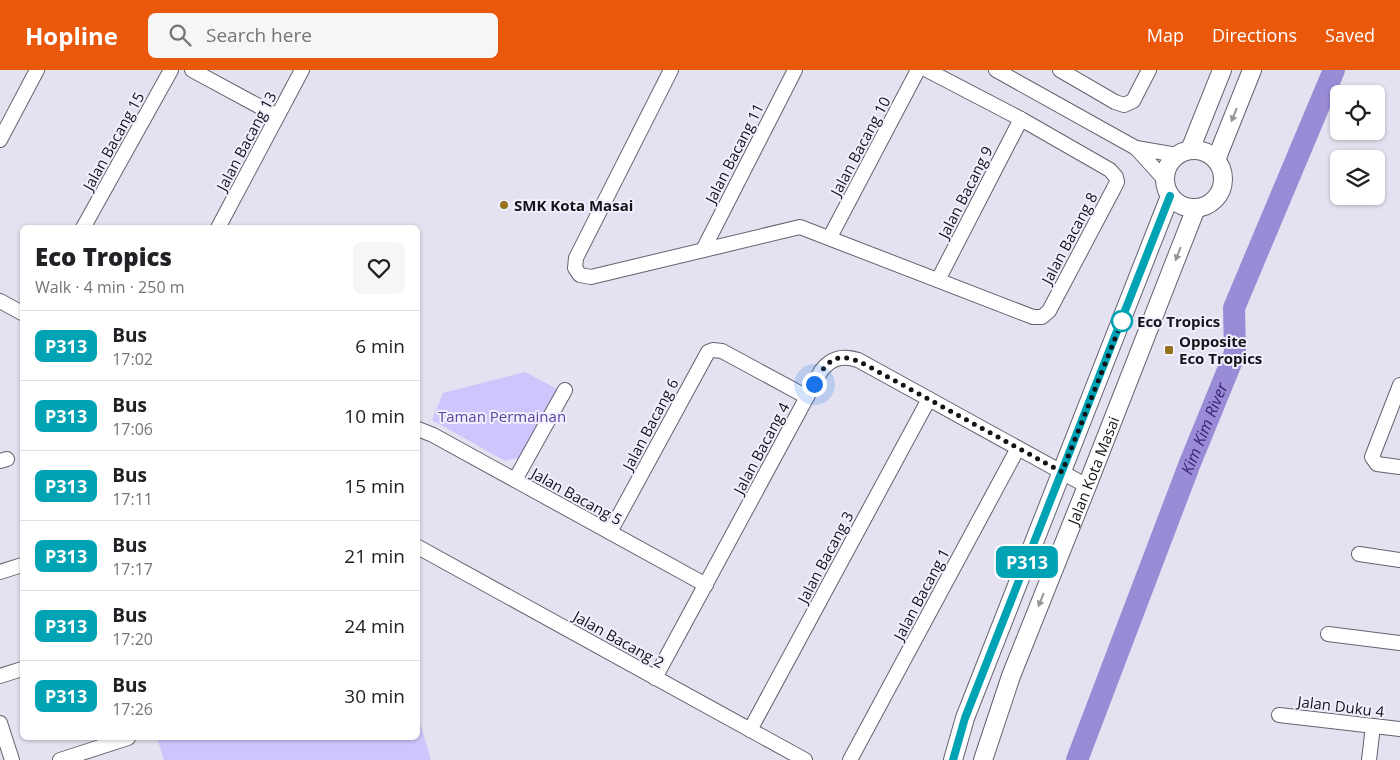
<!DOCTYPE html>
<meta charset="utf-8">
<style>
body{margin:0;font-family:"Open Sans",sans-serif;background:#f6f6f6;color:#202124;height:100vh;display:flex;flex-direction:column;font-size:19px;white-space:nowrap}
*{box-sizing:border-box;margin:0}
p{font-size:16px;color:#757577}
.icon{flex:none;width:28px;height:28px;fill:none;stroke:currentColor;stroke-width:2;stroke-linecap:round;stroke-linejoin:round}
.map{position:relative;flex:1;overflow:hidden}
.details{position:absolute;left:20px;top:155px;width:400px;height:515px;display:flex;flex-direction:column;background:#fff;border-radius:8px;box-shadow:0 1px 4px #0004}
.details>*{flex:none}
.badge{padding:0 10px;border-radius:8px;font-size:18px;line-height:32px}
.tools{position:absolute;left:1330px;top:15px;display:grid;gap:10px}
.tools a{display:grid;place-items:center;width:55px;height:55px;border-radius:8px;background:#fff;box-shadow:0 1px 4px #0004;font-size:25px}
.you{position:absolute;width:25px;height:25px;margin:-12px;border:4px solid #fff;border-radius:50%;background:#1a73e8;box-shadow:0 0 0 8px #1a73e833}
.map>.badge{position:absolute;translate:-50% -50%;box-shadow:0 0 0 2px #fff}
.round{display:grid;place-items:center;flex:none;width:52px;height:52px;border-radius:8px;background:#f6f6f6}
.summary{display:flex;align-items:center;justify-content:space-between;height:85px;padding:0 15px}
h1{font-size:24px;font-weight:800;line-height:38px}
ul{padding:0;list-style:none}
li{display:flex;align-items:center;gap:15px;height:70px;padding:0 15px;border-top:1px solid #e0e0e0}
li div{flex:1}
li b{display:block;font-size:19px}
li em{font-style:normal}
li .badge{min-width:55px;font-weight:700;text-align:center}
header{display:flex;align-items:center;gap:30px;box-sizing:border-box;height:70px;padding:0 25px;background:#ea580c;color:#fff}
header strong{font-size:24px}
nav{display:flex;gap:28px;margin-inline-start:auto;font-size:18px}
.search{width:350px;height:45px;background:#f6f6f6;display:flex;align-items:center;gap:12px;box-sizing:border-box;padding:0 18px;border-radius:8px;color:#757577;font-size:19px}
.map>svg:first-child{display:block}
</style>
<header>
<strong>Hopline</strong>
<div class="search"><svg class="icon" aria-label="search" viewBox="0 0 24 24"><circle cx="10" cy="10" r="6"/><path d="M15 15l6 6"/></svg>Search here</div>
<nav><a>Map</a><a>Directions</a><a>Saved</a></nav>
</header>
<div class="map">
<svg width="1400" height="690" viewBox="0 0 1400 690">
<rect width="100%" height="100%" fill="#e4e2f1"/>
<g fill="#cec5fc">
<polygon points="525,302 559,320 522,387 505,391 432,350 443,323"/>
<polygon points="418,646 431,690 164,690 157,668 418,668"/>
</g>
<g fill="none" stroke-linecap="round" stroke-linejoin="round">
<path stroke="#9a8bd6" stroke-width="22" id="s1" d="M1077,690L1190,393L1235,283L1234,238L1334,0"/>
<defs>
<g id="minor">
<polyline points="192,0 277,46"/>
<polyline points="671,0 576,188 575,198 580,205 591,207 800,157 1033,247 1042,247 1049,241 1113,120 1117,112 1116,107 1110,100 1021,49 927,0"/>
<polyline points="996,0 1136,78"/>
<polyline points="1060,0 1115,32 1124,35 1133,31 1149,0"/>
<polyline points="0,70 37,0"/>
<polyline points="1165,110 1136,78 1177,85"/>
<polyline points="83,158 171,0"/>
<polyline points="218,158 302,0"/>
<polyline points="830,167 918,0"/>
<polyline points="703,180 795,0"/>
<polyline points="938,210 1021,49"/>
<polyline points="0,231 22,243"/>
<polyline points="1400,315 1372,387 1377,394 1400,397"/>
<polyline points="418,359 433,365 706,515"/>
<polyline points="0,391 7,389"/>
<polyline points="515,410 565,320"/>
<polyline points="610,462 708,282 713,280 722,281 807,327"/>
<polyline points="418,477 805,690"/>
<polyline points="1359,484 1400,490"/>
<polyline points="0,502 22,495"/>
<polyline points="1328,564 1400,573"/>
<polyline points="0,606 22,599"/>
<path d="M655,608L821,301C831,288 842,285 858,290L1087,416"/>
<polyline points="1279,645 1400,659"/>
<polyline points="0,653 12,690"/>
<polyline points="750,660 929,329"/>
<polyline points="60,690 128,668"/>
<polyline points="850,690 1018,378"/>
<polyline points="1369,690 1373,656"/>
</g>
<g id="major">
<polyline points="1190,80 1222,0"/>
<circle cx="1194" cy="109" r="29"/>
<polyline points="1216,90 1252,0"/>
<polyline points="953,690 965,648 1170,126"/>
<path id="s2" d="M983,690L1011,606L1087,416L1196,138"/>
</g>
</defs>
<use href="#minor" stroke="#64626f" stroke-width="16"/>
<use href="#major" stroke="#64626f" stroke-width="20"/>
<use href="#minor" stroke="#fff" stroke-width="14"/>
<use href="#major" stroke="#fff" stroke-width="18"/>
</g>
<defs><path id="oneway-solid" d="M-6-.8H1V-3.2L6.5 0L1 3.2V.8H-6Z" transform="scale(1.25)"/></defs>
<g fill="#959597">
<use href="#oneway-solid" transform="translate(1234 45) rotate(112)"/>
<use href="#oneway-solid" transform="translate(1178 184) rotate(111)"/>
<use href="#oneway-solid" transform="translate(1041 530) rotate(112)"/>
</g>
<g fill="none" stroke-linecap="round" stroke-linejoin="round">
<defs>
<polyline id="line" points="953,690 965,648 1170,126"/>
</defs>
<use href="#line" stroke="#fff" stroke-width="11"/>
<use href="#line" stroke="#00a3b4" stroke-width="8"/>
<path stroke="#131318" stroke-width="5" stroke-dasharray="0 9" d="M814,314C827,289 838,280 866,295L1062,402L1122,251"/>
</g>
<g fill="#98711c" stroke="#f1effe" stroke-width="2">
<circle cx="504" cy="135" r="5"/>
<rect x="1164" y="275" width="10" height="10" rx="2.5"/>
</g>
<circle fill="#fff" stroke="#00a3b4" stroke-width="2.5" cx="1122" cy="251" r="10"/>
<g text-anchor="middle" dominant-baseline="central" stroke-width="4" stroke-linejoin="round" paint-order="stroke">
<g font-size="15" fill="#131318" stroke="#f1effe">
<text transform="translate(113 71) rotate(-61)">Jalan Bacang 15</text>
<text transform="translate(246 71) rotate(-62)">Jalan Bacang 13</text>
<text transform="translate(860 76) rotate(-62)">Jalan Bacang 10</text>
<text transform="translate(734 83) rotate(-63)">Jalan Bacang 11</text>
<text transform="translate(965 122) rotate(-63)">Jalan Bacang 9</text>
<text transform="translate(1069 168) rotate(-62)">Jalan Bacang 8</text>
<text transform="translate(650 354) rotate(-62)">Jalan Bacang 6</text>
<text transform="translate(761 378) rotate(-62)">Jalan Bacang 4</text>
<text stroke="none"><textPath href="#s2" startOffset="310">Jalan Kota Masai</textPath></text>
<text transform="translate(577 426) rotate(29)">Jalan Bacang 5</text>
<text transform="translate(825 487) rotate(-62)">Jalan Bacang 3</text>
<text transform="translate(921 524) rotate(-62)">Jalan Bacang 1</text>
<text transform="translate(619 569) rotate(29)">Jalan Bacang 2</text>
<text transform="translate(1341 636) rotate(7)">Jalan Duku 4</text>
</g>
<g font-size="15" font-weight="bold" fill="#131318" stroke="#f1effe" text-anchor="start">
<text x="514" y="135">SMK Kota Masai</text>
<text x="1179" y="271">Opposite<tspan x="1179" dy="17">Eco Tropics</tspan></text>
</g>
<g font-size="15" font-weight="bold" fill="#131318" stroke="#f1effe" text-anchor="start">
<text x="1137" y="251">Eco Tropics</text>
</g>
<g font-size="15" fill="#5c449d" stroke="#f1effe">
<text x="502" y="346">Taman Permainan</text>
</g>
<g font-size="16" font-style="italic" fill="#3d2178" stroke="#f1effe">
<text stroke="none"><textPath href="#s1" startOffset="355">Kim Kim River</textPath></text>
</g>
</g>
</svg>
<div class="tools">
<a><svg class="icon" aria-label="locate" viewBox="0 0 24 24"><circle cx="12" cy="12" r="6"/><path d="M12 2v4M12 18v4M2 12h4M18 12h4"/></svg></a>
<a><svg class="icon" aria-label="layers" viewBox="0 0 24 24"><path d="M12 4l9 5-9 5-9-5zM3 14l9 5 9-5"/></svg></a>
</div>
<div class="you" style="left:814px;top:314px"></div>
<b class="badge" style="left:1027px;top:492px;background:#00a3b4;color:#fff">P313</b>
<section class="details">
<div class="summary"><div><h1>Eco Tropics</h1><p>Walk · 4 min · 250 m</p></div><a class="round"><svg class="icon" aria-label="heart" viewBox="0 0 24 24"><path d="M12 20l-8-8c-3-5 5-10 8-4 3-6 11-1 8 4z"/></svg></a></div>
<ul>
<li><span class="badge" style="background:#00a3b4;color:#fff">P313</span><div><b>Bus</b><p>17:02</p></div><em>6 min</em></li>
<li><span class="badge" style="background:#00a3b4;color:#fff">P313</span><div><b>Bus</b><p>17:06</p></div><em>10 min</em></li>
<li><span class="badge" style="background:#00a3b4;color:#fff">P313</span><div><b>Bus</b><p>17:11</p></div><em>15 min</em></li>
<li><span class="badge" style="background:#00a3b4;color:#fff">P313</span><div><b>Bus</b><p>17:17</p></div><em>21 min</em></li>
<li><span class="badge" style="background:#00a3b4;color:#fff">P313</span><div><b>Bus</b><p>17:20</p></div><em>24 min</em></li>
<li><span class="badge" style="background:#00a3b4;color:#fff">P313</span><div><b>Bus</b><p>17:26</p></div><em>30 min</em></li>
</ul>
</section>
</div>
